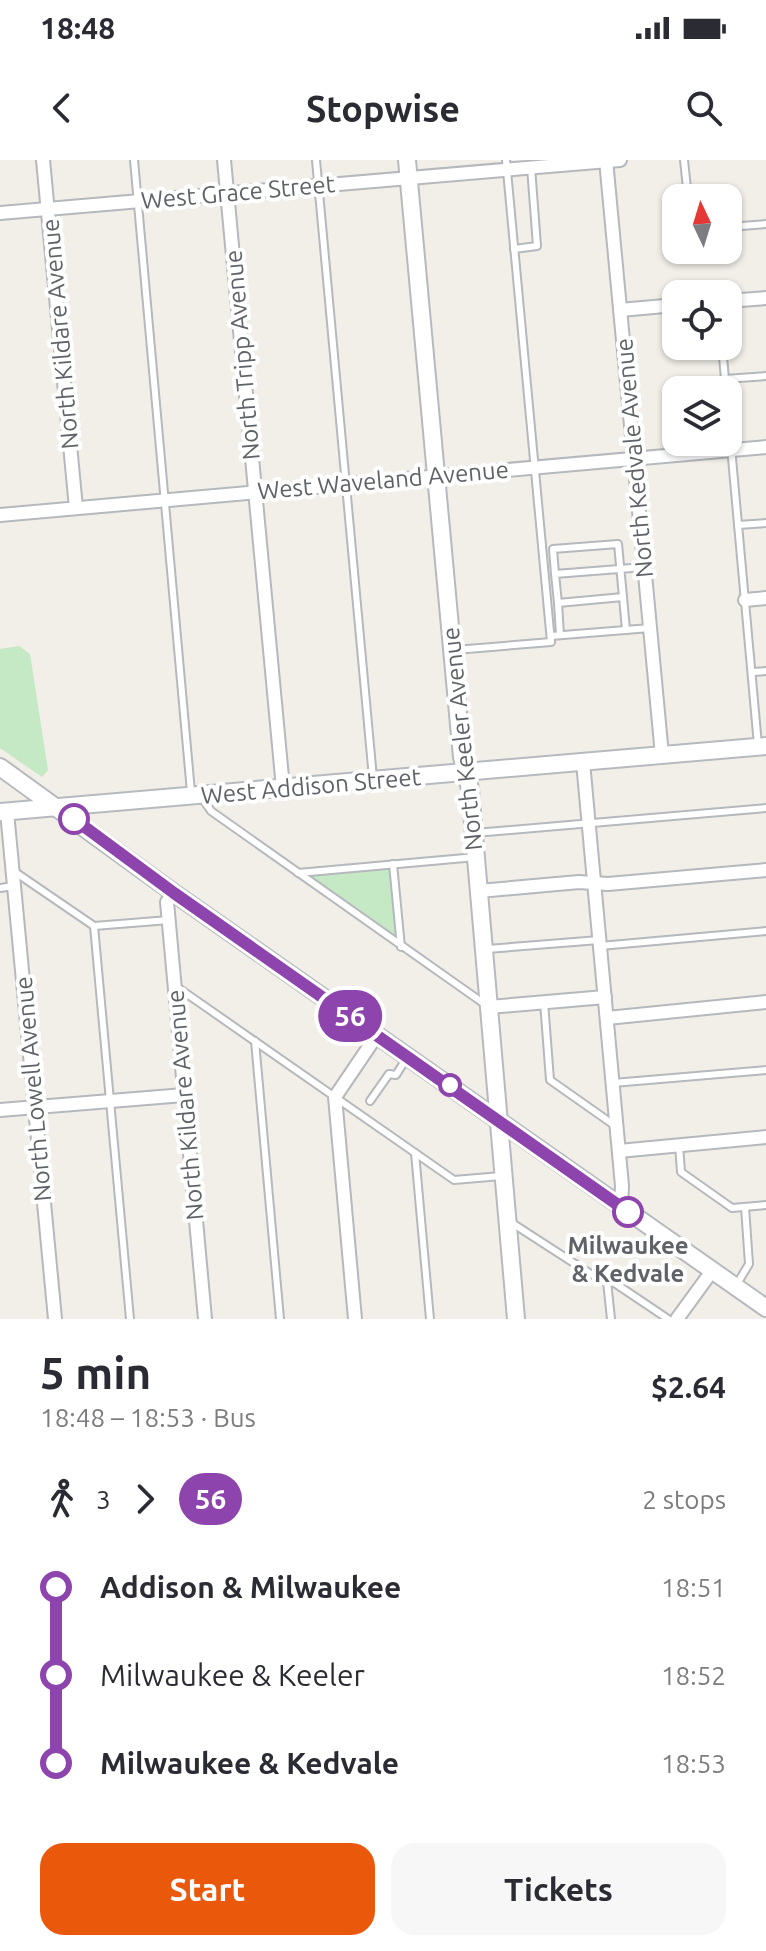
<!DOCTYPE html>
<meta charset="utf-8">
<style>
body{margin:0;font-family:Ubuntu,sans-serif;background:#f7f7f7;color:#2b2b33;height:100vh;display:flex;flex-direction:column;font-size:30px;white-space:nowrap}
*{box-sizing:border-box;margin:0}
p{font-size:26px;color:#7c7c81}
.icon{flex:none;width:44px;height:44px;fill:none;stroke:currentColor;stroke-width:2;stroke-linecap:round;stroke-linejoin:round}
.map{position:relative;height:1159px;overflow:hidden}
.panel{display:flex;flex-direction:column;background:#fff;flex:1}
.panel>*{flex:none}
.badge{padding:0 16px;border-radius:26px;font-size:28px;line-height:52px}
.needle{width:52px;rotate:356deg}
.fabs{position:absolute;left:662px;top:24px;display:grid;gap:16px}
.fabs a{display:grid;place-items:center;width:80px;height:80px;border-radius:16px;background:#fff;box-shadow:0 2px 6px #0004;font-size:40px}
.map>.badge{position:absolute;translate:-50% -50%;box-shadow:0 0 0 4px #fff}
.legs{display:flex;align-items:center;gap:12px;height:88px;padding:0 40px;font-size:26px}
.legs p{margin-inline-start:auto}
.headline{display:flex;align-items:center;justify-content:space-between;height:136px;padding:0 40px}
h1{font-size:44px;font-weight:700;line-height:60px}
.primary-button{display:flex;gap:16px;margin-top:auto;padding:16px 40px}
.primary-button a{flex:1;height:92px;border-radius:24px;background:#ea580c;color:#fff;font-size:32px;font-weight:700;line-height:92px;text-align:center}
.primary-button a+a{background:#f7f7f7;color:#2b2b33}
ul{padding:0 40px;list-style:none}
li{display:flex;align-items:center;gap:28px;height:88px;font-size:30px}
li i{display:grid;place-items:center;width:12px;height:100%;margin:0 10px;background:currentColor}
li i::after{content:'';width:20px;height:20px;margin:-10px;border:6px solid;border-radius:50%;background:#fff}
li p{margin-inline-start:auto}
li:first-child i{background:linear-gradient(#0000 50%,currentColor 0)}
li:last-child i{background:linear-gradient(currentColor 50%,#0000 0)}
.status{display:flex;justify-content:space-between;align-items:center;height:56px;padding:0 40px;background:#fff;direction:ltr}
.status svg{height:22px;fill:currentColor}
header{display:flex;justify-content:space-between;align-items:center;height:104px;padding:0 40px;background:#fff;font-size:36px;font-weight:700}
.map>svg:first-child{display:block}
</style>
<div class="status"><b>18:48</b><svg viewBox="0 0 49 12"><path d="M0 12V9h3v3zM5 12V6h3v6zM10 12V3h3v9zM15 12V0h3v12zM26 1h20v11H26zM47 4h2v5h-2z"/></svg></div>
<header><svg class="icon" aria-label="back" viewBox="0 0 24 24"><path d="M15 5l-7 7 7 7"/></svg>Stopwise<svg class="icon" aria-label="search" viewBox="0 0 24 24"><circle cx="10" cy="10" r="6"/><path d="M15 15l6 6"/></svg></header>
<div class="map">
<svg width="766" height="1159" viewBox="0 0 766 1159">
<rect width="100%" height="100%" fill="#f1efe8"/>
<g fill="#c5e8c5">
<polygon points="19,486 30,494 48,610 42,617 0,588 0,489"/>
<polygon points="389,707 396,777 310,717 310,715"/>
</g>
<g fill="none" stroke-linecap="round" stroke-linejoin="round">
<defs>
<g id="lane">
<polyline points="134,0 191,632"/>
<polyline points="316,0 373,618"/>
<polyline points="684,0 688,38"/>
<polyline points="728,67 766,64"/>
<polyline points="514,89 537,86 531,7"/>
<polyline points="722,186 726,230"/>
<polyline points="725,219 766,216"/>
<polyline points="728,254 758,585"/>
<polyline points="738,365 766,363"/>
<polyline points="555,414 558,443 623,437 618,384 553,389 555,414 619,409 645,407"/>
<polyline points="623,437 626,470"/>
<polyline points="558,443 560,475"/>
<polyline points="551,476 650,468"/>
<polyline points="455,490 551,482 506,0"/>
<polyline points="752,512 766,511"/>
<polyline points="202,638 211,651 486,845"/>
<polyline points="475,673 766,648"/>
<polyline points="393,704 401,787"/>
<polyline points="15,712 94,766 169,760"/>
<polyline points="298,713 476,697"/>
<polyline points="0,728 14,726"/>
<polyline points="94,766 130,1159"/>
<polyline points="600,786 766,771"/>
<polyline points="487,789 599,780"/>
<polyline points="177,827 454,1020 501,1016"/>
<polyline points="544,842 550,920 614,965"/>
<polyline points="255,881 280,1159"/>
<polyline points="613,923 766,910"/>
<polyline points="370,941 389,914 396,915 406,899"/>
<polyline points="679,985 681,1012 732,1048 766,1045"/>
<polyline points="415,993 430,1159"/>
<polyline points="512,1063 600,1120 613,1122 668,1159"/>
<polyline points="607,1121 611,1159"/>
<polyline points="737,1124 749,1104 745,1047"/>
</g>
<g id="street">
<polyline points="43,0 76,348"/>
<polyline points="224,0 283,628"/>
<polyline points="606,0 662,595"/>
<polyline points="0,53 620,0"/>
<polyline points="728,141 766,138"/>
<polyline points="620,150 676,145"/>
<polyline points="0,355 766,287"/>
<polyline points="745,440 766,438"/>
<polyline points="583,602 622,1026 621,1047"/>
<polyline points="7,652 55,1159"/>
<polyline points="479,731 579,722 608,724 766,710"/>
<polyline points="174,733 167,742 205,1159"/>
<polyline points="489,847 605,837"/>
<polyline points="607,858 766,842"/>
<polyline points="0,950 184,935"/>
<polyline points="619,991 766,977"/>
<polyline points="355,1159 335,937 377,875"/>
<polyline points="677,1159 712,1111"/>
</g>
<g id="secondary">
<polyline points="407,0 462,597 470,629 516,1159"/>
<polyline points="0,607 174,733 766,1148"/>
<polyline points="0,652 766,586"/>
</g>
</defs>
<use href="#lane" stroke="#b5b8bc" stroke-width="10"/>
<use href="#street" stroke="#b5b8bc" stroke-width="16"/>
<use href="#secondary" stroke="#b6babf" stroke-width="20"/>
<use href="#lane" stroke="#fff" stroke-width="6"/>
<use href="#street" stroke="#fff" stroke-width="12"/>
<use href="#secondary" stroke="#fff" stroke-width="16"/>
</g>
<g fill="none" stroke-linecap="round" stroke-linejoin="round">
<defs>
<polyline id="line-1" points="74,659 174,733 628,1052"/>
</defs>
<use href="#line-1" stroke="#fff" stroke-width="18"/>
<use href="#line-1" stroke="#8e44ad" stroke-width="12"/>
</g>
<g fill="#fff" stroke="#8e44ad" stroke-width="4">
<circle cx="74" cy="659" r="14"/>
<circle cx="450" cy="925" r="10"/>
<circle cx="628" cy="1052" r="14"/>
</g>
<g text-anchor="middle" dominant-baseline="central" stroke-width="8" stroke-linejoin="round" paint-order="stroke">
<g font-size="24" fill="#5f6368" stroke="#fff">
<text transform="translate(238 32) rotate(-5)">West Grace Street</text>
<text transform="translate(60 174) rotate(-95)">North Kildare Avenue</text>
<text transform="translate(242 195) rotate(-95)">North Tripp Avenue</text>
<text transform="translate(634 298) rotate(-95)">North Kedvale Avenue</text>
<text transform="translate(383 320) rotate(-5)">West Waveland Avenue</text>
<text transform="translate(462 579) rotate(-96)">North Keeler Avenue</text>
<text transform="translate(311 626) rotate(-5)">West Addison Street</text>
<text transform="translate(33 929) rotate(-95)">North Lowell Avenue</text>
<text transform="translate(185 945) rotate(-95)">North Kildare Avenue</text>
</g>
<g font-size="24" font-weight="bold" fill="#5f6368" stroke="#fff">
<text x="628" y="1085">Milwaukee<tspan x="628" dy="28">&amp; Kedvale</tspan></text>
</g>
</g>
</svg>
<div class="fabs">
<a><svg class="needle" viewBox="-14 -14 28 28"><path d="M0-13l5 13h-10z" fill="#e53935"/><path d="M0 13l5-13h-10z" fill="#7c7c81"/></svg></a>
<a><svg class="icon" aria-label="locate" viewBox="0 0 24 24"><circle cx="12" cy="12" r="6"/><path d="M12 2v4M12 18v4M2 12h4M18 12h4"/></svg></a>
<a><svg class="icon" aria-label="layers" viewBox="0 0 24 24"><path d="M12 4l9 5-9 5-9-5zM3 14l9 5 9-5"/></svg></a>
</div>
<b class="badge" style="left:350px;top:856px;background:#8e44ad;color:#fff">56</b>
</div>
<section class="panel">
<div class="headline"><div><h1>5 min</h1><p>18:48 – 18:53 · Bus</p></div><b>$2.64</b></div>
<div class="legs"><svg class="icon" aria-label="walk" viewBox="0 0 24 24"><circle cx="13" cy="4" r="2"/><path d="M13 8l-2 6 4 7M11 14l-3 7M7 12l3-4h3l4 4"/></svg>3<svg class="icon" aria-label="forward" viewBox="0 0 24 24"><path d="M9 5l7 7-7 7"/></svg><b class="badge" style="background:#8e44ad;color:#fff">56</b><p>2 stops</p></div>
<ul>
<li><i style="color:#8e44ad"></i><b>Addison &amp; Milwaukee</b><p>18:51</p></li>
<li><i style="color:#8e44ad"></i><span>Milwaukee &amp; Keeler</span><p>18:52</p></li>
<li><i style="color:#8e44ad"></i><b>Milwaukee &amp; Kedvale</b><p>18:53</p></li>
</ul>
<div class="primary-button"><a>Start</a><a>Tickets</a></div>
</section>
